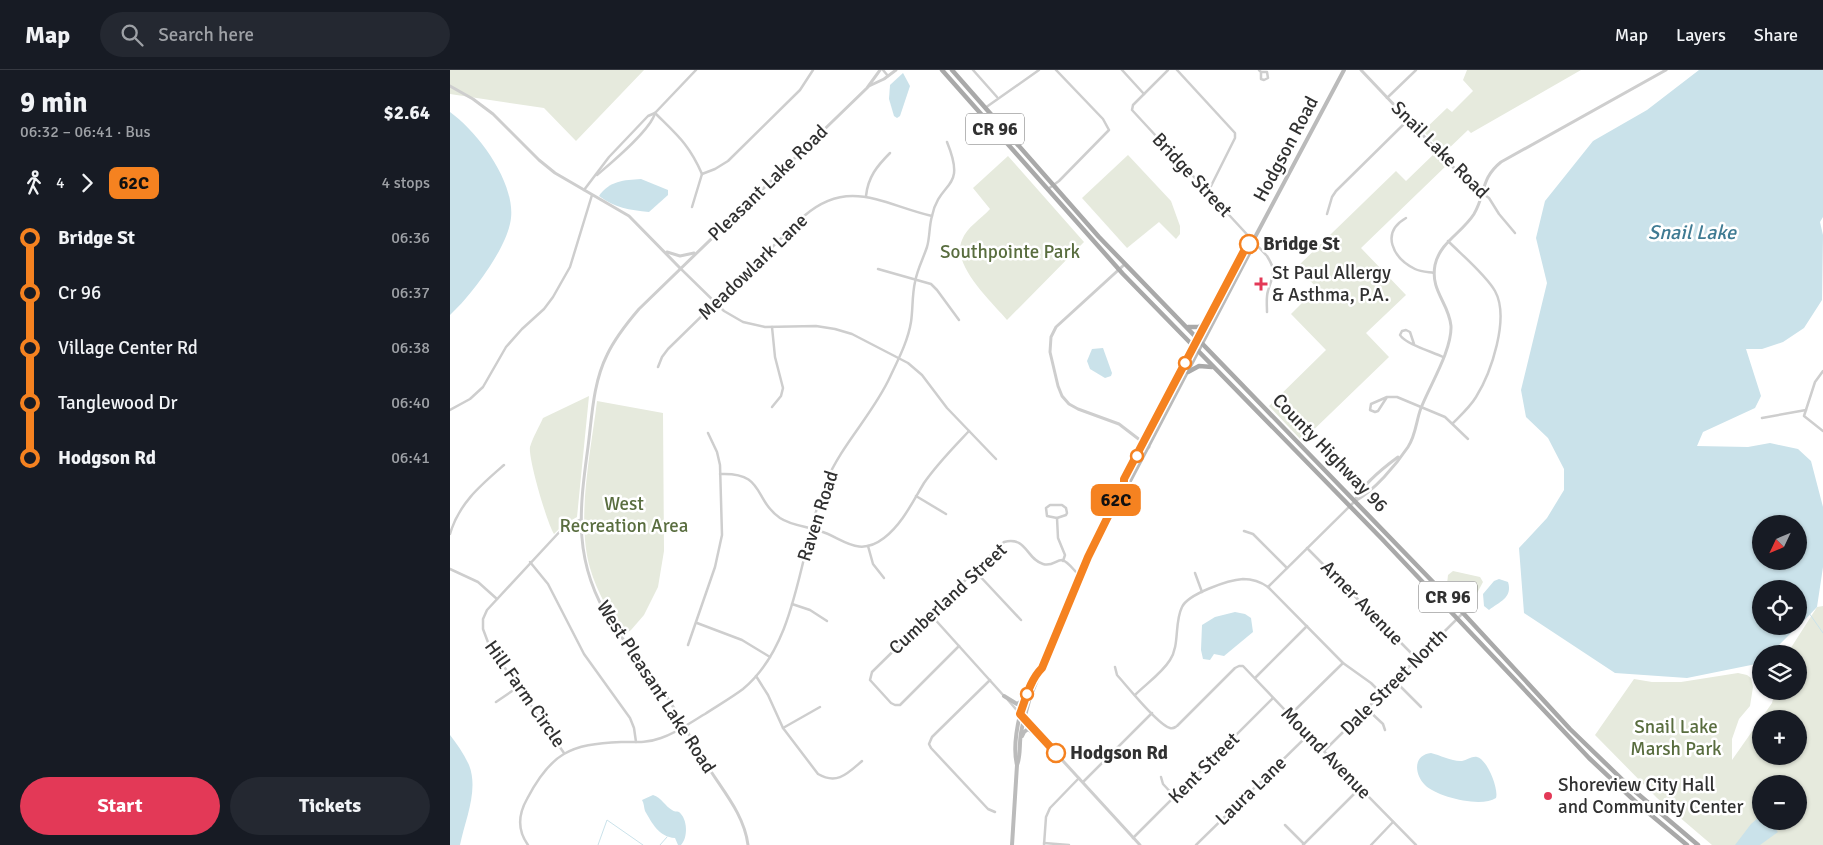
<!DOCTYPE html>
<meta charset="utf-8">
<style>
body{margin:0;font-family:Signika,sans-serif;background:#242831;color:#f1f3f6;height:100vh;display:flex;flex-direction:column;font-size:19px;white-space:nowrap}
*{box-sizing:border-box;margin:0}
p{font-size:16px;color:#9ea1a6}
.icon{flex:none;width:28px;height:28px;fill:none;stroke:currentColor;stroke-width:2;stroke-linecap:round;stroke-linejoin:round}
.map{position:relative;flex:1;overflow:hidden}
.side{display:flex;flex-direction:column;background:#171b24;width:450px}
.side>*{flex:none}
.badge{padding:0 10px;border-radius:8px;font-size:18px;line-height:32px}
.needle{width:32px;rotate:226deg}
.tools{position:absolute;left:1302px;top:445px;display:grid;gap:10px}
.tools a{display:grid;place-items:center;width:55px;height:55px;border-radius:50%;background:#171b24;box-shadow:0 1px 4px #0004;font-size:25px}
.map>.badge{position:absolute;translate:-50% -50%;box-shadow:0 0 0 2px #fff}
.legs{display:flex;align-items:center;gap:8px;height:55px;padding:0 20px;font-size:16px}
.legs p{margin-inline-start:auto}
.overview{display:flex;align-items:center;justify-content:space-between;height:85px;padding:0 20px}
h1{font-size:28px;font-weight:800;line-height:38px}
.primary-button{display:flex;gap:10px;margin-top:auto;padding:10px 20px}
.primary-button a{flex:1;height:58px;border-radius:30px;background:#e33957;color:#fff;font-size:20px;font-weight:800;line-height:58px;text-align:center}
.primary-button a+a{background:#242831;color:#f1f3f6}
ul{padding:0 20px;list-style:none}
li{display:flex;align-items:center;gap:18px;height:55px;font-size:19px}
li i{display:grid;place-items:center;width:8px;height:100%;margin:0 6px;background:currentColor}
li i::after{content:'';width:12px;height:12px;margin:-6px;border:4px solid;border-radius:50%;background:#171b24}
li p{margin-inline-start:auto}
li:first-child i{background:linear-gradient(#0000 50%,currentColor 0)}
li:last-child i{background:linear-gradient(currentColor 50%,#0000 0)}
header{display:flex;align-items:center;gap:30px;box-sizing:border-box;height:70px;padding:0 25px;background:#171b24;border-bottom:1px solid #363941}
header strong{font-size:24px}
nav{display:flex;gap:28px;margin-inline-start:auto;font-size:18px}
.search{width:350px;height:45px;background:#242831;display:flex;align-items:center;gap:12px;box-sizing:border-box;padding:0 18px;border-radius:28px;color:#9ea1a6;font-size:19px}
main{display:flex;flex:1;min-height:0}
.map>svg:first-child{display:block}
</style>
<header>
<strong>Map</strong>
<div class="search"><svg class="icon" aria-label="search" viewBox="0 0 24 24"><circle cx="10" cy="10" r="6"/><path d="M15 15l6 6"/></svg>Search here</div>
<nav><a>Map</a><a>Layers</a><a>Share</a></nav>
</header>
<main>
<section class="side">
<div class="overview"><div><h1>9 min</h1><p>06:32 – 06:41 · Bus</p></div><b>$2.64</b></div>
<div class="legs"><svg class="icon" aria-label="walk" viewBox="0 0 24 24"><circle cx="13" cy="4" r="2"/><path d="M13 8l-2 6 4 7M11 14l-3 7M7 12l3-4h3l4 4"/></svg>4<svg class="icon" aria-label="forward" viewBox="0 0 24 24"><path d="M9 5l7 7-7 7"/></svg><b class="badge" style="background:#f58220;color:#111">62C</b><p>4 stops</p></div>
<ul>
<li><i style="color:#f58220"></i><b>Bridge St</b><p>06:36</p></li>
<li><i style="color:#f58220"></i><span>Cr 96</span><p>06:37</p></li>
<li><i style="color:#f58220"></i><span>Village Center Rd</span><p>06:38</p></li>
<li><i style="color:#f58220"></i><span>Tanglewood Dr</span><p>06:40</p></li>
<li><i style="color:#f58220"></i><b>Hodgson Rd</b><p>06:41</p></li>
</ul>
<div class="primary-button"><a>Start</a><a>Tickets</a></div>
</section>
<div class="map">
<svg width="1373" height="775" viewBox="0 0 1373 775">
<rect width="100%" height="100%" fill="#fff"/>
<g fill="#e6eadd" fill-rule="evenodd">
<polygon points="0,0 194,0 126,71 94,38 0,24"/>
<polygon points="1017,0 1131,0 1021,63 1018,60 994,83 973,61 997,38 1002,42 1023,21 1013,10"/>
<polygon points="986,82 998,94 911,178 956,225 916,263 939,287 852,371 819,336 876,280 841,244 867,218 847,197 946,101 956,111"/>
<polygon points="678,85 721,131 730,156 730,164 726,169 709,152 677,178 632,128"/>
<path d="M558,86L634,172L557,250C542,232 501,195 512,170C517,157 531,149 540,139L523,118Z"/>
<path d="M139,326L127,447L113,455L104,464C97,453 78,388 80,377C83,367 89,357 93,348Z"/>
<path d="M147,331L213,343L214,481L208,517L194,545L181,560L174,565C160,544 147,522 140,498C126,449 141,381 147,331Z"/>
<polygon points="1003,501 1030,507 1033,512 1026,525 997,514 998,505"/>
<path d="M1373,536V775H1262L1207,728L1145,665L1184,609L1202,612H1231L1288,603L1297,605L1301,608L1303,617L1300,636L1289,649L1282,669V690L1322,633L1325,621H1349V584H1337L1367,537ZM1311,649H1349V686H1311ZM1311,714H1349V751H1311Z"/>
</g>
<g fill="#cae2ea" fill-rule="evenodd">
<path d="M1249,0H1373V147L1370,152L1373,165L1372,230L1354,258L1333,272L1312,279H1296L1311,326L1305,338L1253,362L1247,376L1298,377L1320,373L1348,379L1361,391L1373,437V497L1367,537L1349,556V519H1311V556H1348L1320,584H1311V593L1237,608L1165,603L1074,543L1069,478L1097,448L1114,420V399L1098,368L1076,347L1071,320L1097,213L1086,168L1095,131L1143,71L1197,40ZM1311,454H1349V491H1311Z"/>
<polygon points="453,3 460,16 450,46 447,48 444,46 439,29 440,15"/>
<path d="M0,42C28,62 65,112 61,148C58,177 21,226 0,245Z"/>
<path d="M191,109L218,120V125L199,142C179,140 165,138 149,126C159,111 174,110 191,109Z"/>
<polygon points="653,278 662,303 661,306 655,308 640,299 637,291 642,279"/>
<path d="M1049,509L1058,512C1063,528 1049,532 1039,540L1034,536L1033,524L1044,511Z"/>
<polygon points="785,542 795,544 801,548 803,562 774,586 764,584 760,590 753,589 751,580 752,555 765,547"/>
<path d="M0,665C7,674 14,684 19,695C29,720 15,750 10,775H0Z"/>
<path d="M981,683C990,685 1003,692 1012,691C1017,690 1022,686 1027,687C1037,689 1049,719 1046,728C1031,738 987,727 975,715C964,704 963,685 981,683Z"/>
<path d="M203,725C212,728 215,736 222,740C224,742 227,741 229,742C238,749 238,768 231,775H228L225,768C209,767 202,753 195,741C194,738 194,733 192,730Z"/>
<polygon points="1308,748 1311,748 1311,751 1318,751 1328,762 1310,775 1285,775 1301,754"/>
</g>
<g fill="none" stroke-linecap="round" stroke-linejoin="round">
<g stroke="#cae2ea" stroke-width="1">
<polyline points="1359,543 1373,563"/>
<polyline points="148,775 157,750 193,775"/>
<polyline points="210,775 217,767"/>
</g>
<g stroke="#cecece" stroke-width="2.5">
<polyline points="433,0 438,6"/>
<polyline points="523,0 547,27"/>
<polyline points="672,0 694,24"/>
<path d="M718,0L683,35L682,40L817,186C827,202 823,204 818,221C816,227 817,235 817,242"/>
<polyline points="727,0 785,63 785,68 758,122"/>
<polyline points="809,0 811,2 817,2 818,8 814,10 811,9 811,2"/>
<polyline points="937,28 966,0"/>
<polyline points="535,38 589,0"/>
<path d="M205,43C227,65 239,74 252,104"/>
<polyline points="252,104 265,99 278,91 350,20 363,0"/>
<path d="M147,105C161,93 201,60 205,43"/>
<polyline points="598,119 609,111 659,60 653,49 606,0"/>
<polyline points="134,120 159,87 198,46 205,43 246,0"/>
<polyline points="1032,123 1039,128 1049,144 1065,163"/>
<path d="M416,126C418,107 427,96 440,83"/>
<polyline points="242,137 252,104"/>
<polyline points="877,144 882,127 886,121 958,50"/>
<path d="M956,148C930,163 943,188 965,199C971,202 978,202 984,203"/>
<path d="M998,171C1012,185 1036,205 1045,221C1060,248 1041,303 1026,327C1020,337 1011,345 1003,353"/>
<polyline points="230,198 274,241 293,252 315,257 366,256 385,259 402,264 458,293 472,305 497,338 546,389"/>
<polyline points="428,199 481,214 487,220 509,250"/>
<path d="M964,274L960,262L956,260L952,261L950,265C955,274 983,282 993,287"/>
<path d="M208,297L212,287L218,279L354,146C399,107 434,135 482,146"/>
<polyline points="1373,301 1365,312 1354,346 1373,361"/>
<polyline points="937,327 928,341 925,342 920,340 921,334 937,327 947,327 995,347 1018,369"/>
<polyline points="322,337 331,326 333,318 325,287 322,257"/>
<polyline points="0,340 20,329 33,317 56,277 72,259 94,239 103,227 120,197 142,125"/>
<polyline points="1312,348 1356,340"/>
<path d="M270,404C315,402 303,429 330,448C342,456 357,456 370,461C393,468 408,488 434,468C452,454 462,433 474,413C487,394 503,378 519,361"/>
<polyline points="466,426 496,444"/>
<polygon points="600,435 612,435 616,438 617,443 616,445 607,448 597,446 596,438"/>
<polyline points="607,448 608,468 615,485 613,491"/>
<polyline points="794,461 803,464 837,498"/>
<path d="M0,464C9,433 31,415 54,395"/>
<polyline points="418,476 423,494 434,508"/>
<polyline points="857,478 967,589"/>
<polyline points="80,492 98,514 134,584 180,648 184,658 186,672"/>
<polyline points="0,499 28,512 47,529"/>
<polyline points="526,502 571,550"/>
<polyline points="745,503 752,522"/>
<polyline points="818,517 904,432"/>
<polyline points="342,534 360,540 377,551"/>
<polyline points="481,545 554,626"/>
<polyline points="247,553 292,570 320,587"/>
<polyline points="238,575 265,497 272,465 270,395 267,382 258,363"/>
<path d="M509,576L450,635H445L441,633L420,610L422,602L554,472C577,466 576,489 593,494C602,497 606,490 612,490C618,491 625,502 630,506"/>
<path d="M665,597L667,605C677,616 708,655 720,658C724,659 725,657 727,656L785,598L789,596H793L854,660L856,667L861,668L966,775"/>
<path d="M306,606L318,625L333,658L368,704C387,715 397,704 412,691"/>
<polyline points="805,608 857,556"/>
<polyline points="540,610 482,667 479,674 481,678 538,739 545,742"/>
<polyline points="945,611 971,637"/>
<path d="M685,625C696,614 712,603 720,590C730,575 724,553 732,537C738,524 778,510 793,509C802,509 811,512 818,517L893,593L921,613L932,624"/>
<polyline points="558,630 570,644"/>
<polyline points="46,632 68,617"/>
<polyline points="917,639 933,654 935,660"/>
<polyline points="840,645 893,593"/>
<polyline points="333,658 370,637"/>
<polyline points="874,681 1013,543"/>
<polyline points="114,683 39,575 33,559 33,549 37,540 114,457 130,450"/>
<polyline points="711,707 713,714 725,727"/>
<polyline points="633,712 702,643"/>
<polyline points="835,755 854,774"/>
<polyline points="683,768 823,628"/>
<polyline points="594,773 619,775"/>
<path d="M78,775C67,760 68,745 77,729C101,683 120,674 171,672C184,672 198,673 211,668C227,663 241,652 255,644C267,636 281,628 293,619C350,572 349,476 376,412C392,374 423,344 440,307C448,290 458,271 461,252C463,239 462,225 465,212C467,200 473,189 477,177C480,167 479,156 482,146C490,109 517,121 497,72"/>
<polyline points="594,775 596,747 600,738 629,708"/>
<polyline points="746,775 856,667"/>
<polyline points="853,775 910,718"/>
<polyline points="921,775 943,752"/>
</g>
<g stroke="#cecece" stroke-width="3">
<polyline points="911,0 1022,117 1031,122"/>
<polyline points="0,16 23,29 43,44 89,90 105,103 179,146 230,198"/>
<polyline points="419,16 434,9 446,0"/>
<polyline points="217,182 230,186 244,183"/>
<polyline points="675,194 606,257 601,267 600,282 608,316 612,326 619,334 628,339 669,354 699,377"/>
<path d="M905,430C914,413 933,398 948,387"/>
<path d="M905,431C924,421 946,395 958,377C966,365 966,351 971,338C980,315 1002,280 1001,256C999,233 980,221 985,195C990,172 1012,163 1024,144C1036,124 1030,109 1051,92L1216,0"/>
<polyline points="570,644 690,775"/>
<path d="M298,775C294,743 271,719 255,692C241,670 230,646 215,624C198,599 177,577 161,552C123,493 129,442 138,377C142,346 143,313 157,285C165,268 177,253 189,239L417,18L430,0"/>
</g>
<g stroke="#bbb" stroke-width="4">
<polyline points="674,414 680,411 801,180 803,171 894,0"/>
<polyline points="554,626 567,634 572,631 575,628"/>
<polyline points="572,666 574,662 578,659 592,668"/>
<path d="M567,695C571,685 569,674 571,663C573,651 577,639 580,627L630,506L674,414V409L796,177L803,171"/>
<path d="M562,775L567,695C561,671 573,618 590,599"/>
</g>
<g stroke="#a9a9a9" stroke-width="4.5">
<polyline points="492,0 673,204 932,469 1139,688 1189,735 1237,775"/>
<polyline points="502,0 649,167 1013,543 1120,659 1181,718 1248,775"/>
<polyline points="738,257 749,257 758,250"/>
<polyline points="738,302 749,296 762,297"/>
</g>
</g>
<g fill="none" stroke-linecap="round" stroke-linejoin="round">
<defs>
<path id="line-1" d="M606,683L570,644C576,628 580,610 592,598L638,487L674,414V409L796,177L799,174"/>
</defs>
<use href="#line-1" stroke="#fff" stroke-width="11"/>
<use href="#line-1" stroke="#f58220" stroke-width="8"/>
</g>
<g fill="#fff" stroke="#f58220" stroke-width="2.5">
<circle cx="799" cy="174" r="9"/>
<circle cx="735" cy="293" r="6"/>
<circle cx="687" cy="386" r="6"/>
<circle cx="577" cy="624" r="6"/>
<circle cx="606" cy="683" r="9"/>
</g>
<g fill="#e33957" stroke="#fff" stroke-width="2">
<path d="M808.5 206.5h5v5h5v5h-5v5h-5v-5h-5v-5h5z"/>
<circle cx="1098" cy="726" r="5"/>
</g>
<g text-anchor="middle" dominant-baseline="central" stroke-width="5" stroke-linejoin="round" paint-order="stroke">
<g fill="#fff" stroke="#6f6f6f" stroke-width="1">
<rect x="516" y="43.5" width="58" height="31" rx="4"/>
<rect x="969" y="511.5" width="58" height="31" rx="4"/>
</g>
<g font-size="18" font-weight="bold" fill="#313131">
<text x="545" y="59">CR 96</text>
<text x="998" y="527">CR 96</text>
</g>
<g font-size="19" fill="#313131" stroke="#fff">
<text transform="translate(836 79) rotate(-62)">Hodgson Road</text>
<text transform="translate(990 80) rotate(45)">Snail Lake Road</text>
<text transform="translate(742 105) rotate(47)">Bridge Street</text>
<text transform="translate(318 113) rotate(-44)">Pleasant Lake Road</text>
<text transform="translate(303 197) rotate(-44)">Meadowlark Lane</text>
<text transform="translate(880 383) rotate(46)">County Highway 96</text>
<text transform="translate(368 446) rotate(-72)">Raven Road</text>
<text transform="translate(498 529) rotate(-43)">Cumberland Street</text>
<text transform="translate(912 533) rotate(46)">Arner Avenue</text>
<text transform="translate(944 612) rotate(-45)">Dale Street North</text>
<text transform="translate(206 617) rotate(57)">West Pleasant Lake Road</text>
<text transform="translate(75 624) rotate(55)">Hill Farm Circle</text>
<text transform="translate(876 683) rotate(46)">Mound Avenue</text>
<text transform="translate(754 698) rotate(-45)">Kent Street</text>
<text transform="translate(801 721) rotate(-44)">Laura Lane</text>
</g>
<g font-size="19" font-weight="bold" fill="#313131" stroke="#fff" text-anchor="start">
<text x="813" y="174">Bridge St</text>
<text x="620" y="683">Hodgson Rd</text>
</g>
<g font-size="19" fill="#596d3f" stroke="#fff">
<text x="560" y="182">Southpointe Park</text>
<text x="174" y="434">West<tspan x="174" dy="22">Recreation Area</tspan></text>
<text x="1226" y="657">Snail Lake<tspan x="1226" dy="22">Marsh Park</tspan></text>
</g>
<g font-size="19" fill="#313131" stroke="#fff" text-anchor="start">
<text x="822" y="203">St Paul Allergy<tspan x="822" dy="22">&amp; Asthma, P.A.</tspan></text>
<text x="1108" y="715">Shoreview City Hall<tspan x="1108" dy="22">and Community Center</tspan></text>
</g>
<g font-size="20" font-style="italic" fill="#3f7b93" stroke="#fff">
<text x="1242" y="162">Snail Lake</text>
</g>
</g>
</svg>
<div class="tools">
<a><svg class="needle" viewBox="-14 -14 28 28"><path d="M0-13l5 13h-10z" fill="#e53935"/><path d="M0 13l5-13h-10z" fill="#9ea1a6"/></svg></a>
<a><svg class="icon" aria-label="locate" viewBox="0 0 24 24"><circle cx="12" cy="12" r="6"/><path d="M12 2v4M12 18v4M2 12h4M18 12h4"/></svg></a>
<a><svg class="icon" aria-label="layers" viewBox="0 0 24 24"><path d="M12 4l9 5-9 5-9-5zM3 14l9 5 9-5"/></svg></a>
<a>+</a>
<a>−</a>
</div>
<b class="badge" style="left:666px;top:430px;background:#f58220;color:#111">62C</b>
</div>
</main>
